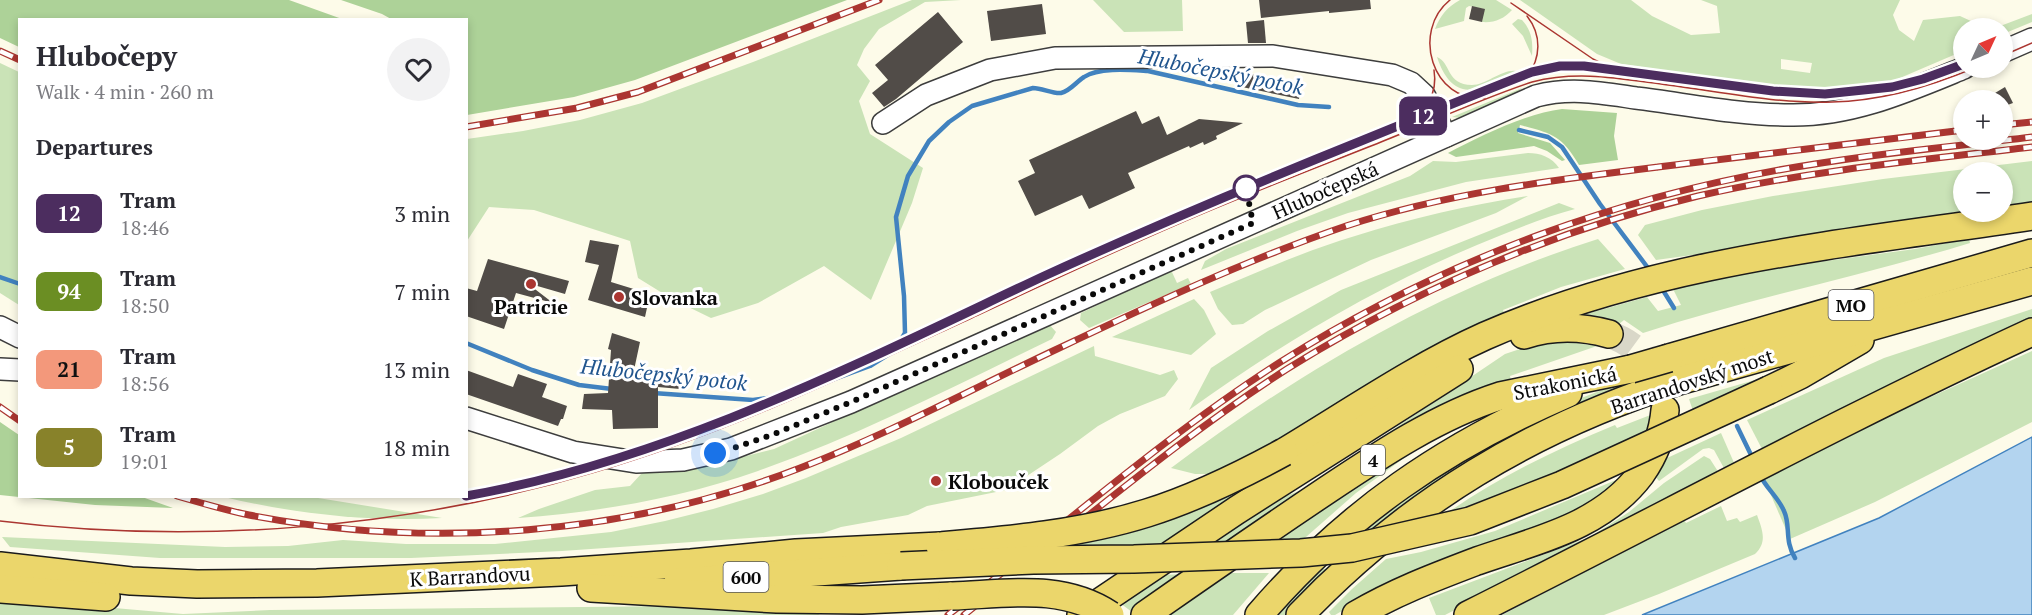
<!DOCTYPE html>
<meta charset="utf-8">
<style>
body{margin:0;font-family:"PT Serif",serif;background:#f2f2f3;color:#2b2b33;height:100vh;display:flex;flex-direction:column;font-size:22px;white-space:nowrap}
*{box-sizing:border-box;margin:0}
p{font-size:20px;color:#7c7c81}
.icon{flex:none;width:33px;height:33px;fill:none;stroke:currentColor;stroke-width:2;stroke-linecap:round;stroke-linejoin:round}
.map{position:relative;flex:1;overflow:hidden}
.details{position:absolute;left:18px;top:18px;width:450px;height:480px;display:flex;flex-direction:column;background:#fff;border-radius:0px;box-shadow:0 3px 9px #0003}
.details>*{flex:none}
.badge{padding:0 12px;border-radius:9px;font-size:21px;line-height:39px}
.needle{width:39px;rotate:46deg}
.buttons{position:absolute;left:1953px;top:18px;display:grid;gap:12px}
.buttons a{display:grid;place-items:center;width:60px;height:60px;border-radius:50%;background:#fff;box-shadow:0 3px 9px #0003;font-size:30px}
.you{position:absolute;width:30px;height:30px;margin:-15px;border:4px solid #fff;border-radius:50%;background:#1a73e8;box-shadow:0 0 0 9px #1a73e833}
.map>.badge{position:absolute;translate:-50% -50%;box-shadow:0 0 0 3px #fff}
h2{padding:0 18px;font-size:22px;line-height:54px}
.round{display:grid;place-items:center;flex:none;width:63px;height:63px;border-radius:32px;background:#f2f2f3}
.head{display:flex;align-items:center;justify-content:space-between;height:102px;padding:0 18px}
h1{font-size:28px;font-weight:700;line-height:45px}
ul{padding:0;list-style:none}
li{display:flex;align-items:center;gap:18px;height:78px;padding:0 18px}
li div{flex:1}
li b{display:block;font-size:22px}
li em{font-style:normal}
li .badge{min-width:66px;font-weight:700;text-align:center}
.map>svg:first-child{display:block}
</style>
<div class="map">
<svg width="2032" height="615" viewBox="0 0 2032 615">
<rect width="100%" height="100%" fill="#fdfbe9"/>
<g fill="#cae3b7" fill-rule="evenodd">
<polygon points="912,0 961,0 925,2 879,29 864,49 857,65 870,81 859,101 870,134 923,168 912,203 871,300 824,266 758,303 711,318 672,299 638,278 630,241 534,210 489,207 467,241 467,139 523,131 580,120 642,103 753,62"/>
<polygon points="1093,0 1182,0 1183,31 1124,32"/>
<path d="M1460,0H1496L1512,10C1504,19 1494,23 1482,22L1484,9L1469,6L1466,8L1464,21L1435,29C1440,16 1447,7 1460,0Z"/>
<path d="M1520,0H1631L1652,16L1691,35L1720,33L1717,6L1701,0H1900L1893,15L1899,30L1914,41L1923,20L1960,16L1986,28H1964L1963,51L1893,81L1867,86L1843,88L1776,87L1621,64L1597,54ZM1781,59L1812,63L1810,73L1781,69Z"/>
<polygon points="2032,14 2032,22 2003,34 2002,28 1995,28"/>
<path d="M1518,19L1522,20C1532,31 1533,42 1532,56L1523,36L1512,24Z"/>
<path d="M1437,57C1451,62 1446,85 1472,85C1488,85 1507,64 1522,73C1486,87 1454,109 1437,57Z"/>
<polygon points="0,63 19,72 19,305 0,293"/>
<polygon points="1522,88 1518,92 1462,118 1452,117"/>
<path d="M1528,153C1540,153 1552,157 1559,168L1466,182L1348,213L1297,231L1201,270L1205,261L1226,249L1410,176L1433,161L1456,162Z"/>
<polygon points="2032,161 2032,204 2003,206 2002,172 1964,172 1964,212 1966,212 1949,220 1656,260 1638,235 1645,225 1702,210 1773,196 1883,179"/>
<path d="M1528,196L1496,213L1371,260L1265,310L1243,324L1232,325L1218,309L1210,292C1258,272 1305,251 1355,236C1412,218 1470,205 1528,196Z"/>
<path d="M1559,203L1575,209C1541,218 1509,232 1477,245C1374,288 1279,345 1189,410L1211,368L1268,331L1341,290Z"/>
<path d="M1598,239L1625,269L1561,287L1503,310L1505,315L1326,415L1212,474H1195L1171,468C1302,370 1440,289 1598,239Z"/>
<path d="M1969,239L1970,243C1862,276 1751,298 1643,333L1624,320L1619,324L1588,317L1586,314L1647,297L1658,311L1681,305L1673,289L1759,270L1915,249Z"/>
<polygon points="1171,270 1177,283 1188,278 1191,284 1089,328 1080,320 1081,313"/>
<polygon points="1194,299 1204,310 1216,334 1191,355 1112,337"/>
<polygon points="2032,309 2032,322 1763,451 1747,420 1884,358"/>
<path d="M1048,323L1056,332L1052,339C955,386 860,435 758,471C681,498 600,512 518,518L539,509L595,490L630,486L642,473L718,463L774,449Z"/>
<polygon points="1554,342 1571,342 1597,346 1510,376 1511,380 1472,396 1224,548 1203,548 1283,497 1302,490 1339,466 1505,354 1535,344"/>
<polygon points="1094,346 1095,356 1160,375 1174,370 1178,379 1165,396 1120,414 1098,426 1060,454 1006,490 927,506 908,515 841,527 823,533 562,551 411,558 160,558 10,547 2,537 225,547 288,546 343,540 406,544 495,544 611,532 665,521 713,509 763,494 806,478 901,438"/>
<polygon points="2032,351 2032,422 1875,502 1790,539 1764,479 1858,430"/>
<polygon points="1796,368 1695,417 1689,399"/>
<polygon points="1638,376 1643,385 1371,535 1344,540 1399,497 1553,409"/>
<path d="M1653,414L1648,437L1432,524C1488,482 1550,452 1615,425L1617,428Z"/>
<polygon points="1721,433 1735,465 1725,470 1714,450 1709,448 1703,449 1659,481 1655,476 1665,459"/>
<polygon points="1418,448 1356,493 1298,544 1263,546 1343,491"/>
<polygon points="1704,456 1710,459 1719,473 1445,615 1436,615 1429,598 1590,537 1629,512 1664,483"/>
<polygon points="1291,462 1161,551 1067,551 1076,543"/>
<polygon points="1623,477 1586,509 1352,605 1335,615 1331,615 1329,612 1352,589 1386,559 1421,552 1495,531"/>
<path d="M224,497H312L442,518C370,522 295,514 224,497Z"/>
<path d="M1721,506L1727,521L1737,518L1740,522L1757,515C1762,529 1768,542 1755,554L1659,594L1604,615H1502L1684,520L1686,523Z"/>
<polygon points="1333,568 1288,615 1271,615 1311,570"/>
<polygon points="1221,573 1269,573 1233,615 1158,615"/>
<polygon points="1185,574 1132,612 1120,603 1161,575"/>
<polygon points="0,598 183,614 270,610 685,606 815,612 820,615 0,615"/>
</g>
<g fill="#add298">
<polygon points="0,0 289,0 342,19 20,20 19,47 0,38"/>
<polygon points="341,0 847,0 635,80 574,97 467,115 466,20 391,19 382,14"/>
<path d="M1562,109L1617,113L1614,136L1618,160L1579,165C1561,135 1553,134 1520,125L1518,133L1550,143L1565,160L1562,161L1547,151L1534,146L1456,157L1448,153C1480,136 1527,113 1562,109Z"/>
<polygon points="0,422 19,435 20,496 142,497 173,508 95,505 0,495"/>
</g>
<polygon fill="#b3d4ef" stroke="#4182bf" stroke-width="1.5" points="2032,437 2032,615 1642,615 1879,518"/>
<polygon fill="#fdfbe9" points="387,496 444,496 443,510 439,512 348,502"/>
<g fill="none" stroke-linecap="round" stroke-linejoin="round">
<g stroke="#4182bf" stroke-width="4.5">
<polyline points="1519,130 1548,137 1562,147 1600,204 1651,272"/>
<polyline points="0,277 20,284"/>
<polyline points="1661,287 1674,308"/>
<polyline points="466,343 532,370 579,385 612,389"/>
<path d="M653,393L753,400L791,395L870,366L894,351L905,333L904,296L896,217L908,176L929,141L949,122L972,106L1033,88C1042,88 1053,94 1061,93C1070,91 1076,82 1084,77C1099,67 1131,70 1148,71L1298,105L1329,107"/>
<polyline points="1737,426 1753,459"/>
<path d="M1760,475C1766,488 1778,497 1784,511C1791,526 1784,540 1795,558"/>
</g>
</g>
<g fill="#514c48">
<polygon points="1259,0 1370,0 1371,9 1329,13 1329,11 1261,18"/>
<polygon points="1042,4 1046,34 991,41 987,11"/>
<polygon points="1472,6 1485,9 1482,22 1469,19"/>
<polygon points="938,12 963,42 896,99 884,107 872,93 888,80 875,65"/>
<polygon points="1264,20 1266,43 1248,43 1246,22"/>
<polygon points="1245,73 1302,84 1299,99 1242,87"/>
<polygon points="2005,87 2013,103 2002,107 2002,100 1998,100 1995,93"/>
<polygon points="1136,111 1142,124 1159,116 1167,135 1199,119 1243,123 1216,136 1217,139 1204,145 1203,142 1190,148 1189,146 1128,173 1135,188 1089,209 1082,195 1035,216 1018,181 1035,173 1029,160"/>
<polygon points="590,240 619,245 611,282 650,294 645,317 588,300 599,265 585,262"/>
<polygon points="488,259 569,281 565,294 527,283 553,303 516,293 504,329 466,316 466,288 477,291"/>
<polygon points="612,333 640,342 634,370 682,375 680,389 658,387 658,428 613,429 612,410 582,409 584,394 608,393 611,350 608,349"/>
<polygon points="466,370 513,387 518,374 547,384 542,397 567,406 563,419 561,419 558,426 466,394"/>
</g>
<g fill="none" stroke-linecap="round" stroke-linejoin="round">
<path stroke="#d9d7c8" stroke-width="27" stroke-dasharray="27 14" stroke-linecap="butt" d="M1609,334C1633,343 1651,359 1661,382"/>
<defs>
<g id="minor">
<polyline points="2002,52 2032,39"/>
<polyline points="883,123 926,95 990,70 1055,58 1273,56 1392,75 1411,83 1424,95 1446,136"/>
<polyline points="0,327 20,337"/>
<polyline points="0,369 20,370"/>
<path d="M466,418L573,452L636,462L683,460L731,449L851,402L1536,96C1571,87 1601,93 1636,98C1686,104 1738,115 1790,115C1852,116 1908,91 1964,68"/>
</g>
<g id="major">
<path d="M1524,335C1551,326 1581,326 1609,334"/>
<polyline points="1669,358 2032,253"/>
<polyline points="1769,390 1800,375 1860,340"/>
<path d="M1284,452C1349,413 1416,367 1485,336C1659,260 1846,244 2032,216"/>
<polyline points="0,566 131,581 197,584 317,583 561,572 691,563 796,553 940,546"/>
<polyline points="678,582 901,566"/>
<polyline points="591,588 777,599 862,600 952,596"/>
<polyline points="0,589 106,597"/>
<polyline points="1081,615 1237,510 1459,369"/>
<path d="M1145,615C1205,573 1266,531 1327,490C1381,454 1438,416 1500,396L1631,369"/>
<path d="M1259,615C1348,512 1444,447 1568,393"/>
<path d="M1300,615C1408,502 1533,427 1682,380L2032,281"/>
<path d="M1356,615C1395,592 1435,577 1477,561C1537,540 1601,527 1641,474C1655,454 1663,434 1665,410"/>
<path d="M1468,615C1656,521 1841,420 2032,332"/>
</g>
</defs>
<use href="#minor" stroke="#3d3d3d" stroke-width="24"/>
<use href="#major" stroke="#1b1b1b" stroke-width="30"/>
<use href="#minor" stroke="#fff" stroke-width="21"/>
<use href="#major" stroke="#ebd66b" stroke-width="27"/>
<g stroke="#ab3631" stroke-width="1.5">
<path d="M1450,0C1411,31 1432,103 1485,98"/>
<polyline points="1511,3 1593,59 1607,66 1632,73"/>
<polyline points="2002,56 2032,43"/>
<polyline points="1535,72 1567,66 1594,67"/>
<path d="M1527,77C1541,58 1542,35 1527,16"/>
<path d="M1406,123C1426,110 1438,95 1434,70"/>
<path d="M0,521C196,545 406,529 595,472C728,433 852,373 978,315C1044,284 1111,253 1178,224C1245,195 1313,169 1381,142C1431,122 1481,99 1532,82C1579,70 1621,79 1668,85C1722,92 1778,104 1832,102C1882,101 1929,87 1974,68"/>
</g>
<defs>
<g id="rail">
<polyline points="0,51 20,60"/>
<polyline points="2002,125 2032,122"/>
<polyline points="466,127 577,108 638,92 879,0"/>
<polyline points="0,407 20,421"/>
<path d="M177,496C201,503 225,510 249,515C432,550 627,535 800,468C888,434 970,390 1055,350C1150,305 1246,260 1346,226C1447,193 1553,180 1658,167C1760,154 1862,143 1964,130"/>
<path d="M1035,558C1117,493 1198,426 1287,369C1414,290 1553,231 1698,196C1807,171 1921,160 2032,147"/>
<path d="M948,615C1059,530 1164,436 1282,361C1444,259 1626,193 1815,164C1887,152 1960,146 2032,137"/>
<polyline points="964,615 990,594"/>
</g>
</defs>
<use href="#rail" stroke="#ab3631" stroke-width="7"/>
<use href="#rail" stroke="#fff" stroke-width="4.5" stroke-dasharray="14" stroke-linecap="butt"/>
<defs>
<g id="major-bridge">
<polyline points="1631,369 1669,358"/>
<path d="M940,546C1009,540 1080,534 1147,513C1195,498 1240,476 1284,452"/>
<polyline points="901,566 1033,560 1134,559 1301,553 1352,548 1470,521 1562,485 1769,390"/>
<path d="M952,596C1007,594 1062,583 1110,615"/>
</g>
</defs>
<use href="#major-bridge" stroke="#1b1b1b" stroke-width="30" stroke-linecap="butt"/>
<use href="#major-bridge" stroke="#ebd66b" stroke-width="27"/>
</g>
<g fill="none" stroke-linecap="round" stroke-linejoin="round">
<defs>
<path id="line" d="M466,496C670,460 857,364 1042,277C1147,229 1254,184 1361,141C1418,118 1475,94 1532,72L1560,66H1584L1773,91L1825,94L1892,87L1923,79L1964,64"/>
</defs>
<use href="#line" stroke="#fff" stroke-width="14"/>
<use href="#line" stroke="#4c2d5f" stroke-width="9"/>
<polyline stroke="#0a0a0a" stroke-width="6" stroke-dasharray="0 10.8" points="715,453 731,449 774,434 851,402 1253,223 1246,188"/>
</g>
<circle fill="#fff" stroke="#4c2d5f" stroke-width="3" cx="1246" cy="188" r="12"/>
<g fill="#ab3631" stroke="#fff" stroke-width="2">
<circle cx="531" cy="284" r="6"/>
<circle cx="619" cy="297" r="6"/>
<circle cx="936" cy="481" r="6"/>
</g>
<g text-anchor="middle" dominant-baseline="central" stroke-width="6" stroke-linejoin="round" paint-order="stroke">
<g fill="#fff" stroke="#545454" stroke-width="1.5">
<rect x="1828.5" y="290" width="45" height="30" rx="4.5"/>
<rect x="1361" y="445" width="24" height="30" rx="4.5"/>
<rect x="723.5" y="562" width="45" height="30" rx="4.5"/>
</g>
<g font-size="18" font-weight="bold" fill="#0a0a0a">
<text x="1851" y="305">MO</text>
<text x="1373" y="460">4</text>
<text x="746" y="577">600</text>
</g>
<g font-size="20" fill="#0a0a0a" stroke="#fff">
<text transform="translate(1325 190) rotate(-24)">Hlubočepská</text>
<text transform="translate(1692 381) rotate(-18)">Barrandovský most</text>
<text transform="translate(1565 383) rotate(-11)">Strakonická</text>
<text transform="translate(470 576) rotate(-3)">K Barrandovu</text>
</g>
<g font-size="20" font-weight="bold" fill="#0a0a0a" stroke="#fff" text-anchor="start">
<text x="631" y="297">Slovanka</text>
<text x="531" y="306" text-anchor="middle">Patricie</text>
<text x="948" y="481">Klobouček</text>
</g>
<g font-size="21" font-style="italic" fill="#21558e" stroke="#fff">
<text transform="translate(1221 71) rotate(11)">Hlubočepský potok</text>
<text transform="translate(664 374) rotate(6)">Hlubočepský potok</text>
</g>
</g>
</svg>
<div class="buttons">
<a><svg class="needle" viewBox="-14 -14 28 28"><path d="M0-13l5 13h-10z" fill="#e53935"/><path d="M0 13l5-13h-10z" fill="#7c7c81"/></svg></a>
<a>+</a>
<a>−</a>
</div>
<div class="you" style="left:715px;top:453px"></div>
<b class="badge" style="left:1423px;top:116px;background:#4c2d5f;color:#fff">12</b>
<section class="details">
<div class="head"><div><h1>Hlubočepy</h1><p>Walk · 4 min · 260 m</p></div><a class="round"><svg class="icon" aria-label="heart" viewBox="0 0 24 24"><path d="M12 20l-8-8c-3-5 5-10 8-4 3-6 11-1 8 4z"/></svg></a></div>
<h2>Departures</h2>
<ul>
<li><span class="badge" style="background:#4c2d5f;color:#fff">12</span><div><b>Tram</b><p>18:46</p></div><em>3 min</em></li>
<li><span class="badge" style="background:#6b8e23;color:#fff">94</span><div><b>Tram</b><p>18:50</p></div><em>7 min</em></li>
<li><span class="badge" style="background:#f3987b;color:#111">21</span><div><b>Tram</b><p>18:56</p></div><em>13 min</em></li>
<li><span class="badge" style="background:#88822a;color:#fff">5</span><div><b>Tram</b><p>19:01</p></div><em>18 min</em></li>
</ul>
</section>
</div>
